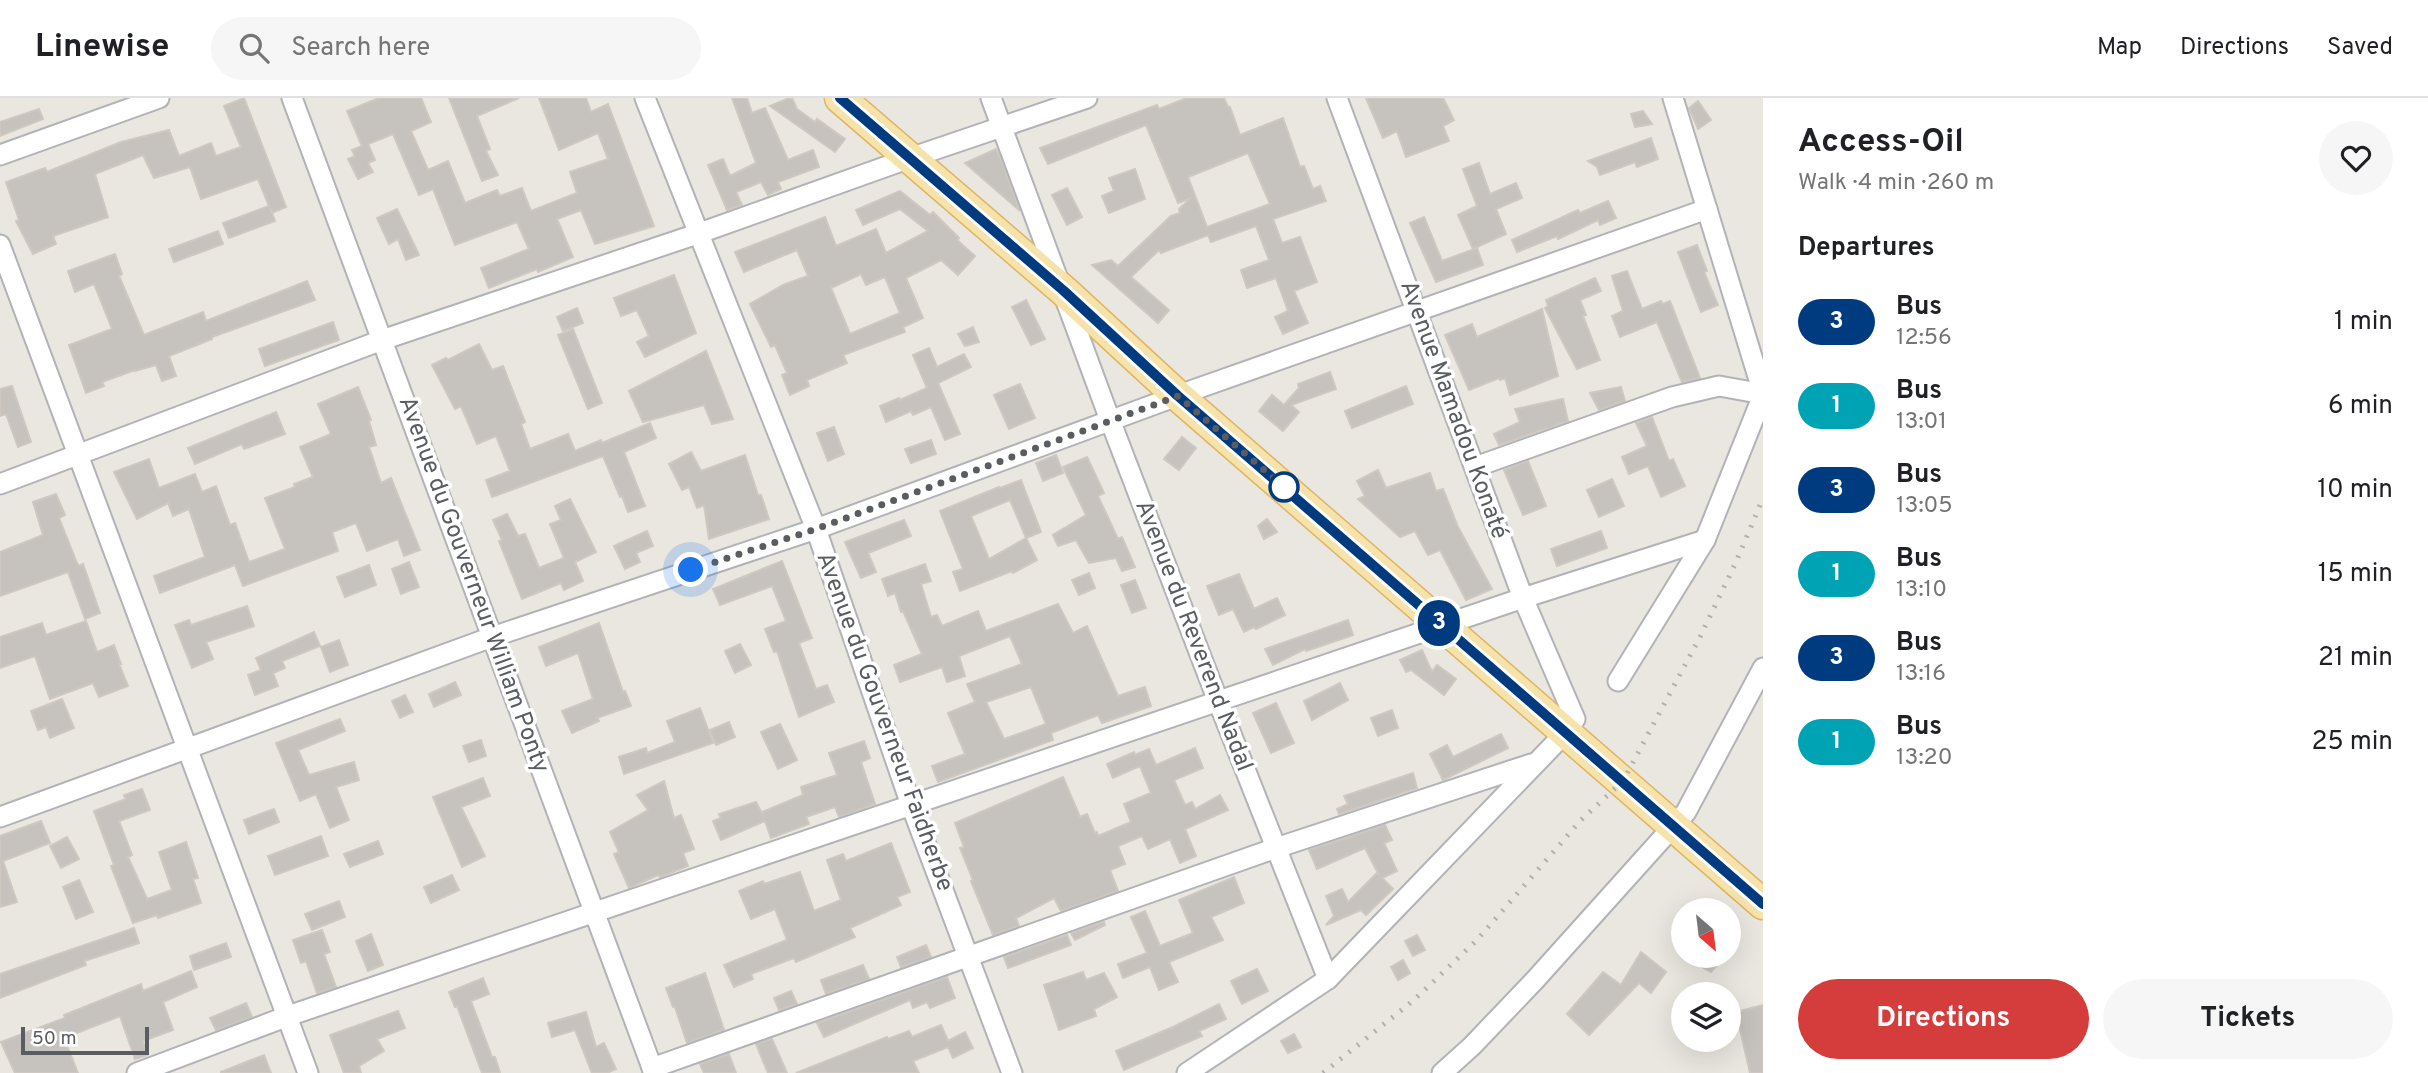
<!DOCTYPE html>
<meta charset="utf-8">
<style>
body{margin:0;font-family:Overpass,sans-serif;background:#f6f6f6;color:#202124;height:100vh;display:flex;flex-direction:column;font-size:26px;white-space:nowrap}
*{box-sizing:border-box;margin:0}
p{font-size:23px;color:#757577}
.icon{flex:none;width:38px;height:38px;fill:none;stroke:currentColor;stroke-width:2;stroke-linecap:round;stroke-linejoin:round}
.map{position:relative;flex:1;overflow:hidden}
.details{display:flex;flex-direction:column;background:#fff;width:665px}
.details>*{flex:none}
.badge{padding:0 14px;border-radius:23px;font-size:24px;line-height:46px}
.needle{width:46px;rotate:152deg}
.fabs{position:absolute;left:1671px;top:800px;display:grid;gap:14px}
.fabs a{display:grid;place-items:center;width:70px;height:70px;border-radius:50%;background:#fff;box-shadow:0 7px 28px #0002;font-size:35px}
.scale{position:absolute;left:21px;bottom:18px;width:128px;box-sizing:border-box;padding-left:7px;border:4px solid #595c60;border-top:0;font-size:19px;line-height:24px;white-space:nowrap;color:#595c60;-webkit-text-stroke:5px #fff;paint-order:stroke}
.you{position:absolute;width:35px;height:35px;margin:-18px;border:5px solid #fff;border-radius:50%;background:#1a73e8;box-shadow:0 0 0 10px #1a73e833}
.map>.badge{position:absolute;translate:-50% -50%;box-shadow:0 0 0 4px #fff}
h2{padding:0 35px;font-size:26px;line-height:63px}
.round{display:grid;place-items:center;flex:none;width:74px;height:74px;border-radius:37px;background:#f6f6f6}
.summary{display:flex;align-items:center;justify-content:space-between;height:119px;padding:0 35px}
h1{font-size:33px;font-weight:700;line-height:52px}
.button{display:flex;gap:14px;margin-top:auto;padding:14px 35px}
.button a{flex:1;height:80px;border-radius:42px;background:#d43d3c;color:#fff;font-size:28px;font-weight:700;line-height:80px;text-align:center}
.button a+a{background:#f6f6f6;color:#202124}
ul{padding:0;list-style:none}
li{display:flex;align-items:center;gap:21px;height:84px;padding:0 35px}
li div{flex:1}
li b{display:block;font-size:26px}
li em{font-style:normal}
li .badge{min-width:77px;font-weight:700;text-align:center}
header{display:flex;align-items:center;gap:42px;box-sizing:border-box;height:98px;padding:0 35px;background:#fff;border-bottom:2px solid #e0e0e0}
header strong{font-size:33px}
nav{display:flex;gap:38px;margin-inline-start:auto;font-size:24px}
.search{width:490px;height:63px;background:#f6f6f6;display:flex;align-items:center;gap:18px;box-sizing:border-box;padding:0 24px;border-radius:38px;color:#757577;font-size:26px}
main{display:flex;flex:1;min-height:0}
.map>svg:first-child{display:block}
</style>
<header>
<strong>Linewise</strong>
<div class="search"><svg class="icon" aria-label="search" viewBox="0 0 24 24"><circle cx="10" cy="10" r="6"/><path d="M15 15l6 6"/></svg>Search here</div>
<nav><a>Map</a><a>Directions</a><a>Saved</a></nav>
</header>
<main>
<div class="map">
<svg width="1763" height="975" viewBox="0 0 1763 975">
<rect width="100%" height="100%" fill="#eae7e0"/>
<g fill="#c6c2be" stroke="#cec8c0" stroke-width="2" fill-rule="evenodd">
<polygon points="244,0 286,109 272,115 270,110 275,123 229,140 223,125 269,108 258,81 201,101 190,69 154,80 143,57 95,76 108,119 53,138 56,146 33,156 16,123 19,122 6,84 45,70 47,74 121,44 169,32 179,58 211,45 216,58 241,49 224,8"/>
<polygon points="379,0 421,0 431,24 411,33 428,72 448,63 465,105 497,92 500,98 522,90 531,113 577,95 570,74 608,61 598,35 559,52 539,0 586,0 591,14 608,6 654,128 595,146 581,112 557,121 573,159 538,174 537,171 489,190 481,170 529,151 517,124 455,147 433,91 419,97 393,36 368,46 375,62 368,65 373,74 358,81 348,61 355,58 352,52 362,48 347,13"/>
<polygon points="449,0 519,0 477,18 490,51 486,53 498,77 482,83"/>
<polygon points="732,0 747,0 752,15 765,10 788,62 813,52 819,69 778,84 781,91 768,97 761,84 736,94 742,107 727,112 708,67 723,61 730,78 756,65"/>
<polygon points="789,0 792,0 797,11 815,24 817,21 845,41 835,54 770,8"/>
<path d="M1187,0H1224L1228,9H1230L1240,37L1283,20L1300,69L1304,68L1313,91L1320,88L1326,103L1273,121L1282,145L1300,139L1317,184L1294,193L1308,225L1283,236L1275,219L1288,213L1276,180L1247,190L1241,172L1269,162L1256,128L1211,144L1208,137L1161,155L1159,152L1131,179L1169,212L1158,225L1092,167L1111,162L1118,168L1171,118L1180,115L1179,111L1191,100L1178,105L1146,27L1048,66L1040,50L1157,7L1159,11ZM1248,55L1270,106L1207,129L1188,79Z"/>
<polygon points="1366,0 1443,0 1454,22 1443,28 1449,43 1406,59 1397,33 1383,40"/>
<polygon points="1698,3 1711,22 1698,31 1689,10"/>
<polygon points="39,11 43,21 0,38 0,24"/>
<polygon points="1643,13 1652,26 1635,29 1631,16"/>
<polygon points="1651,40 1658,61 1637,69 1635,64 1600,77 1597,69 1588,63"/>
<polygon points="996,51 1001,61 1020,113 965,65"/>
<polygon points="1479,65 1490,96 1516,85 1522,100 1496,111 1506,136 1473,151 1458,117 1477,108 1463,71"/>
<polygon points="1135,71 1145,101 1109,115 1102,98 1114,93 1109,80"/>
<polygon points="1067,90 1082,119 1067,127 1052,97"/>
<path d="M900,93L930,117L933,114L959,140L957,142L975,158L958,177L941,162L906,180L923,220L903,229L905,234L843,257L847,265L807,282L809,288L790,297L782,277L787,275L775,247L771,249L750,206L783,187L808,178L797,152L744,174L735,154L825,119L836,148L876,131L886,155L928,133L900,111L863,127L856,112ZM861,176L866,187L885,179L900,215L850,236L831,190Z"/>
<polygon points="1608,103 1616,120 1600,127 1598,122 1558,141 1557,138 1517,154 1512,142 1578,112 1580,115"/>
<polygon points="397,111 419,157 406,162 398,141 389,146 377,120"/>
<polygon points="1424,119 1442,163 1477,150 1483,167 1436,184 1410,125"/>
<polygon points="218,133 223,146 174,164 169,151"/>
<polygon points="1697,147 1707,173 1704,174 1718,207 1701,214 1678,154"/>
<polygon points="115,156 122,176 119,178 144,237 203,214 206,223 307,183 315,202 212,239 212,241 169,258 176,278 162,283 156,267 135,273 135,272 102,284 104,288 86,295 69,247 112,231 94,186 75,194 68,173"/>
<polygon points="1627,173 1642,211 1661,203 1663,206 1670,203 1700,280 1682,284 1657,224 1620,239 1612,218 1623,213 1612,178"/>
<polygon points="674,177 696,235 645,259 637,244 649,238 637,212 621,218 614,200"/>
<polygon points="1595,180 1601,193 1580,202 1586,217 1583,218 1600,262 1577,271 1545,210 1548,208 1546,202"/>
<polygon points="1026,202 1045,241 1031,247 1012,209"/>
<polygon points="577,210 583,225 563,233 557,219"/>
<polygon points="1542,211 1558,278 1510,297 1505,280 1500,282 1499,280 1469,292 1445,237 1472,226 1477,239"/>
<polygon points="333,224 339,242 265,268 259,251"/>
<polygon points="973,229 979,244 965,248 958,236"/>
<polygon points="573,231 602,305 588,311 558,237"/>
<polygon points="479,246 492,272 503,268 525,324 521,326 530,351 568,336 575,353 601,342 602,345 650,325 656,340 624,354 645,408 628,414 622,398 620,399 603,358 492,399 486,382 510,373 496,338 477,346 461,308 455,311 432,267 446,260 448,262"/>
<polygon points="929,250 937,269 964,256 971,269 938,285 960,336 945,342 931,309 913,317 911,313 886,324 880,308 899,300 900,302 927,290 913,257"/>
<polygon points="706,253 733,321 712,326 704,307 643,324 629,293"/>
<polygon points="1330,274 1336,291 1291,307 1299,314 1283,333 1259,313 1272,297 1284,307 1299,290 1298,286"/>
<polygon points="1020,286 1035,320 1009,331 994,297"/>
<polygon points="12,288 31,344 18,349 6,316 0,318 0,291"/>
<polygon points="1406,288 1413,306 1352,330 1345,313"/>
<polygon points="358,289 371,322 369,323 376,347 369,349 381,385 391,380 420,452 404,458 398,441 367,453 356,425 332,434 338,453 243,488 235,467 160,495 154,478 205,459 189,411 173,418 168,405 137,421 114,374 149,361 159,390 195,376 202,394 216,388 230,427 235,425 249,464 285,451 265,400 295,389 294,386 313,379 300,349 331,336 318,306"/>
<polygon points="1621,289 1625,303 1599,312 1590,295"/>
<polygon points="1563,301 1568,323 1499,347 1494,336 1520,324 1515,311"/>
<polygon points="276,314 285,336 244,351 242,346 195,366 188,350"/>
<polygon points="1652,319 1669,363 1673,361 1685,388 1661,399 1648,368 1629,376 1622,359 1647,348 1636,325"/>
<polygon points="834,329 844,356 828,363 817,335"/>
<polygon points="1182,339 1196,350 1179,372 1164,361"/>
<polygon points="931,342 936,356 911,365 905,351"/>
<polygon points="691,354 701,373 745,357 758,397 761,397 769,421 709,441 704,407 697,410 689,389 682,392 669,366"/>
<polygon points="1056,357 1063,375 1043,383 1036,365"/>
<polygon points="1087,359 1104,395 1098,398 1118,441 1122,439 1135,469 1122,473 1116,460 1089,465 1076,442 1058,448 1053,437 1086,417 1063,369"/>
<polygon points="1528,363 1546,408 1523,417 1504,372"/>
<polygon points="1378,372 1386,390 1430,375 1436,393 1443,391 1458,429 1492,491 1466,502 1440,452 1428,457 1415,433 1400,439 1358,401 1365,398 1357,383"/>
<polygon points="1612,381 1624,408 1599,419 1587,392"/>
<path d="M1021,382L1041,434L1026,440L1037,462L1013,475L1012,473L960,493L953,474L963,471L940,413L999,389L1000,390ZM1010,402L1026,440L989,461L971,418Z"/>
<polygon points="56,396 65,417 59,420 77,465 79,468 83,466 100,515 85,521 68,474 0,498 0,454 43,437 33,404"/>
<polygon points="570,401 596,454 575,464 583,483 564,492 561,485 522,501 499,443 502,442 493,422 507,416 518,438 525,436 539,470 564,460 550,426 561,422 555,408"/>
<polygon points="1267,421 1277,434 1264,441 1258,428"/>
<polygon points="904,422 911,438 868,455 876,474 861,480 845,444"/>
<polygon points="647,433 653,448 636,455 640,464 625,471 614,448"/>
<polygon points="1601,433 1607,450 1557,468 1551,451"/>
<polygon points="782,463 812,540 799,545 816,591 827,587 834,604 799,619 777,553 774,554 765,531 786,523 772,488 720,507 713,491"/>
<polygon points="409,464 419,489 401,496 392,471"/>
<path d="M925,466L931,483L921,486L931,519L937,517L942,528L978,513L986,533L1058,506L1073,535L1087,528L1118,598L1145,589L1151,608L1102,625L1098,617L1051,635L1053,642L938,684L932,668L965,656L948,615L975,604L967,586L1022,566L1010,538L959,558L965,578L947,584L942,569L900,584L894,567L922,556L903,513L901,514L895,495L888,498L882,481ZM1031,589L1046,626L1004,641L986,604Z"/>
<polygon points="369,467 376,487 345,499 337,479"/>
<polygon points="1089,475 1095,490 1079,497 1072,482"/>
<polygon points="1239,476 1254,511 1277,500 1285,517 1256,531 1254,529 1244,534 1233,511 1219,517 1207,488"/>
<polygon points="1135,482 1146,510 1132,515 1121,487"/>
<polygon points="247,508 254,528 206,544 213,561 192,570 175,527 189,522 191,527"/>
<polygon points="1348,522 1353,537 1306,553 1305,551 1273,567 1265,551"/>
<polygon points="86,523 97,554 114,547 121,566 119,566 128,588 99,599 93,585 50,601 35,558 0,570 0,539 42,525 46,537"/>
<polygon points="599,525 623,594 625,593 631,608 597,620 599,623 572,635 562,613 593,601 578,555 546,568 539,549"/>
<polygon points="314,534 320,548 282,563 285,570 273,575 278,588 255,597 248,577 261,572 256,560"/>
<polygon points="339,542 348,567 330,574 321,549"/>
<polygon points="740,546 751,567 735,575 725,553"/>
<polygon points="1422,552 1432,574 1437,567 1456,581 1444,597 1411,572 1406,574 1400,562"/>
<polygon points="455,584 461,597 434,609 429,596"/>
<polygon points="1340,585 1348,602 1312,622 1304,603"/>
<polygon points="405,597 413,614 400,620 392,603"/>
<polygon points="62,601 74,630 50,640 46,629 38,632 31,613"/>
<polygon points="1276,605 1294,645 1271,655 1253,615"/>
<polygon points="700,610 713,645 624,676 619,659 646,650 647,655 675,644 667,623"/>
<polygon points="1392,612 1398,630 1378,638 1371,620"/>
<polygon points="340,621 345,633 298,652 309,677 354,664 359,682 336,689 349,722 330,730 316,696 300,703 276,645"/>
<polygon points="729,624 735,639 716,647 710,632"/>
<polygon points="780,626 797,662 778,671 761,634"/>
<polygon points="1501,636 1508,650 1443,682 1430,656 1447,647 1453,659"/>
<polygon points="481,642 486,658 469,664 463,648"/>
<polygon points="864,643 870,660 861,664 875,706 839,719 835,709 806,719 809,726 771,740 765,723 721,742 713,723 721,720 719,716 756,704 764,719 762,714 803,697 801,689 837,677 829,655"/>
<polygon points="1195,650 1203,670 1174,682 1185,707 1192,704 1195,711 1220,697 1228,712 1185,731 1196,758 1180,765 1170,741 1148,751 1142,738 1118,748 1125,766 1110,772 1118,793 1061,813 1054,800 1016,820 1019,828 993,837 971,783 973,782 960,750 964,749 955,725 1063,679 1080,719 1087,716 1095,735 1097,734 1098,738 1131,724 1124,706 1151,695 1140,668 1113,680 1107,666 1134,654 1135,657 1149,651 1156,667"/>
<polygon points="1413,675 1417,690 1339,716 1337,711 1348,706 1344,698"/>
<polygon points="483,680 490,698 461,709 485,758 462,769 433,699"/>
<polygon points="664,683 674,720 681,717 694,751 683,755 688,768 660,779 658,777 629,790 614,756 619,754 610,734 648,712 637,697"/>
<polygon points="142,691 150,712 119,723 132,757 128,759 147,801 172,792 159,754 186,744 198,780 193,781 201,805 158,820 157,817 133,825 111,768 114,767 94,713 126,701 124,697"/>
<polygon points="274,711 279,724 249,736 244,722"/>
<polygon points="41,723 50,745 3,763 17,804 0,809 0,738"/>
<polygon points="1385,727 1392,742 1384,745 1397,773 1382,780 1393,791 1366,817 1361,812 1326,827 1334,818 1326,798 1342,791 1348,804 1377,775 1379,777 1365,750 1317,771 1309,752"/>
<polygon points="321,738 328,758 275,777 268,758"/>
<polygon points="67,739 79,761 61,770 50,748"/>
<polygon points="378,743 383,756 350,769 344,756"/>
<polygon points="891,745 910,794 897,799 901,807 850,830 855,839 796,864 794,860 751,876 753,881 734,889 724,867 787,842 775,811 751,821 739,793 763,783 764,786 800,774 814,813 841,802 827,762 843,756 846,763"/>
<polygon points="452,777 459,792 431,805 424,789"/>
<polygon points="1234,779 1244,805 1211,819 1223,842 1169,864 1178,884 1159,892 1150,869 1123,880 1118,866 1147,855 1131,819 1145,813 1160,848 1193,835 1179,802"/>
<polygon points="79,782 93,814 76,821 63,789"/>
<polygon points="339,803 345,819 312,832 305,816"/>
<polygon points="1104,824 1105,827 1075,842 1071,835"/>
<polygon points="134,830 139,845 84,863 86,867 0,900 0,876"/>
<polygon points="322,832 330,854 324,856 336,889 317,895 306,863 301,865 293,842"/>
<polygon points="371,836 383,867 368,873 356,843"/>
<polygon points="1067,837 1071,847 1008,870 1004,859"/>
<polygon points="1417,837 1425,852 1413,858 1405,843"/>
<polygon points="226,845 231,859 194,872 190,858"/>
<polygon points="926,847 931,859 901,869 897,859"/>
<polygon points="1641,854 1666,874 1651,895 1639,885 1589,937 1567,916 1603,874 1621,887"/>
<polygon points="1682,858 1725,858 1711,874"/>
<polygon points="1403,862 1410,875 1398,882 1391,869"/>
<polygon points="863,867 869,881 826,896 821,882"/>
<polygon points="1257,871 1268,893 1242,906 1231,883"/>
<polygon points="191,873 197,889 163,904 173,932 143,943 147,957 135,961 120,918 64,940 78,975 15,975 1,944 65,920 64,917 141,886 143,893"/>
<polygon points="1083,874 1086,882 1104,875 1117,899 1094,911 1096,918 1059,932 1044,887"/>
<polygon points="705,875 724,932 687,945 675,909 673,909 666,890"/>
<polygon points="947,879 955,900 930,910 927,904 913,910 910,902 824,939 817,925"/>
<polygon points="483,880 489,896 471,903 492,959 495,959 500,975 482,975 457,908 455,909 449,894"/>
<polygon points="791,893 797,906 779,912 774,900"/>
<polygon points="246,905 252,919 216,932 210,920"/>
<polygon points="1219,906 1226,921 1199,933 1202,938 1124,972 1116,953 1173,929"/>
<polygon points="1763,907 1763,975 1750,975 1736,914"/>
<polygon points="398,913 405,930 377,941 384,953 359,968 361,975 344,975 330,937"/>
<polygon points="586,914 596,949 604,945 616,971 607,975 592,975 575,932 552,939 548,925"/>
<polygon points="941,927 948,943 965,934 973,950 953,960 948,949 913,963 919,975 796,975 887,939 888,941 909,933 912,939"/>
<polygon points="1294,936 1301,949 1288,955 1281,943"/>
<polygon points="772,941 787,975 768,975 756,946"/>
<polygon points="729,956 736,975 704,975 700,966"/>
<polygon points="264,957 271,975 221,975 221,974"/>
</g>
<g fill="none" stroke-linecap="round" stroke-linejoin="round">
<defs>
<g id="street">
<polyline points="292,0 654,975"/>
<polyline points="645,0 816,431 911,707 1012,975"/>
<polyline points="991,0 1110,322 1218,603 1328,881"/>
<polyline points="1673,0 1763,295"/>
<polyline points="0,57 159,0"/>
<polyline points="0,147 308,975"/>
<polyline points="1475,369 1672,299 1719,288 1763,296"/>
<polyline points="0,386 382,242 697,136 910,60 1087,0"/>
<polyline points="1618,583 1705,442 1763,297"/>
<polyline points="0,719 492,539 816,431 1196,291 1707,111"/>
<polyline points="652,970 1276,750 1531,666"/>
<polyline points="137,975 288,918 1523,500 1705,442"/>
<polyline points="1187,975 1328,881 1566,634 1575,621 1523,500 1337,0"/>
<polyline points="1442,975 1472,948 1535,882 1686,714 1763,570"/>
</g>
<polyline id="primary" points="840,0 1064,193 1178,298 1763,806"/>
</defs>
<use href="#street" stroke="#b1b3b7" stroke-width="23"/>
<use href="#primary" stroke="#e0b463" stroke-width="33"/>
<use href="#street" stroke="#fff" stroke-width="19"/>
<use href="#primary" stroke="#f5e3ab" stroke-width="30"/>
<polyline stroke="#afb0b0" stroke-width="5" stroke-dasharray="2 9" stroke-linecap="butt" points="1323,975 1414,902 1477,842 1581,722 1623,683 1700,539 1736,464 1763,400"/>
</g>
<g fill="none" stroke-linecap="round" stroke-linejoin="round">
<defs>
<polyline id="line" points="840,0 1064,193 1178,298 1763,806"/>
</defs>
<use href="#line" stroke="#fff" stroke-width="16"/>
<use href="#line" stroke="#003b80" stroke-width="10"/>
<polyline stroke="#595c60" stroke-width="7" stroke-dasharray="0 12.6" points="691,472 816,431 1178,298 1285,390 1284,389"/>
</g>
<circle fill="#fff" stroke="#003b80" stroke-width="3.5" cx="1284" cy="389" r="14"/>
<g text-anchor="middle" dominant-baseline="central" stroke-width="7" stroke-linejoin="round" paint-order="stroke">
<g font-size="24" fill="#595c60" stroke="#fff">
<text transform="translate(1453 312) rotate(70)">Avenue Mamadou Konaté</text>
<text transform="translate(473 487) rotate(70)">Avenue du Gouverneur William Ponty</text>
<text transform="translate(1193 538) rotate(69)">Avenue du Reverend Nadal</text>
<text transform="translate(884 624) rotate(70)">Avenue du Gouverneur Faidherbe</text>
</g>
</g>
</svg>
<div class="fabs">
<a><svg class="needle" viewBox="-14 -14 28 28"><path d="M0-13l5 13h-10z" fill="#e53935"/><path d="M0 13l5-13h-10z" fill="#757577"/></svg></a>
<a><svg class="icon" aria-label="layers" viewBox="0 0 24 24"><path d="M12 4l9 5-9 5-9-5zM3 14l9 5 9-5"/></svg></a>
</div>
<div class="scale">50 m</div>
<div class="you" style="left:691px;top:472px"></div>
<b class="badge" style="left:1439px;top:525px;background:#003b80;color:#fff">3</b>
</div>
<section class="details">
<div class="summary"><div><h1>Access-Oil</h1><p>Walk · 4 min · 260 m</p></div><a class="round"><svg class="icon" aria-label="heart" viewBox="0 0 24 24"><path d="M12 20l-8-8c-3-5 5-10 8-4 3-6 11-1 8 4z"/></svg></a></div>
<h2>Departures</h2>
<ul>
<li><span class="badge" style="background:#003b80;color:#fff">3</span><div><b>Bus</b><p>12:56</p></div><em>1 min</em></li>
<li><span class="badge" style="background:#00a3b4;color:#fff">1</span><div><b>Bus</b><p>13:01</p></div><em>6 min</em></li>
<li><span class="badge" style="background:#003b80;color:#fff">3</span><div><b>Bus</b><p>13:05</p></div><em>10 min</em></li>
<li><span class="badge" style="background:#00a3b4;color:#fff">1</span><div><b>Bus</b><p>13:10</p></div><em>15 min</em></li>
<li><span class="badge" style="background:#003b80;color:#fff">3</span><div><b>Bus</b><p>13:16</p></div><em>21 min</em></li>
<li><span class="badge" style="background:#00a3b4;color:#fff">1</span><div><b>Bus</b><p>13:20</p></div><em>25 min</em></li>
</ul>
<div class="button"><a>Directions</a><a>Tickets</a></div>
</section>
</main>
